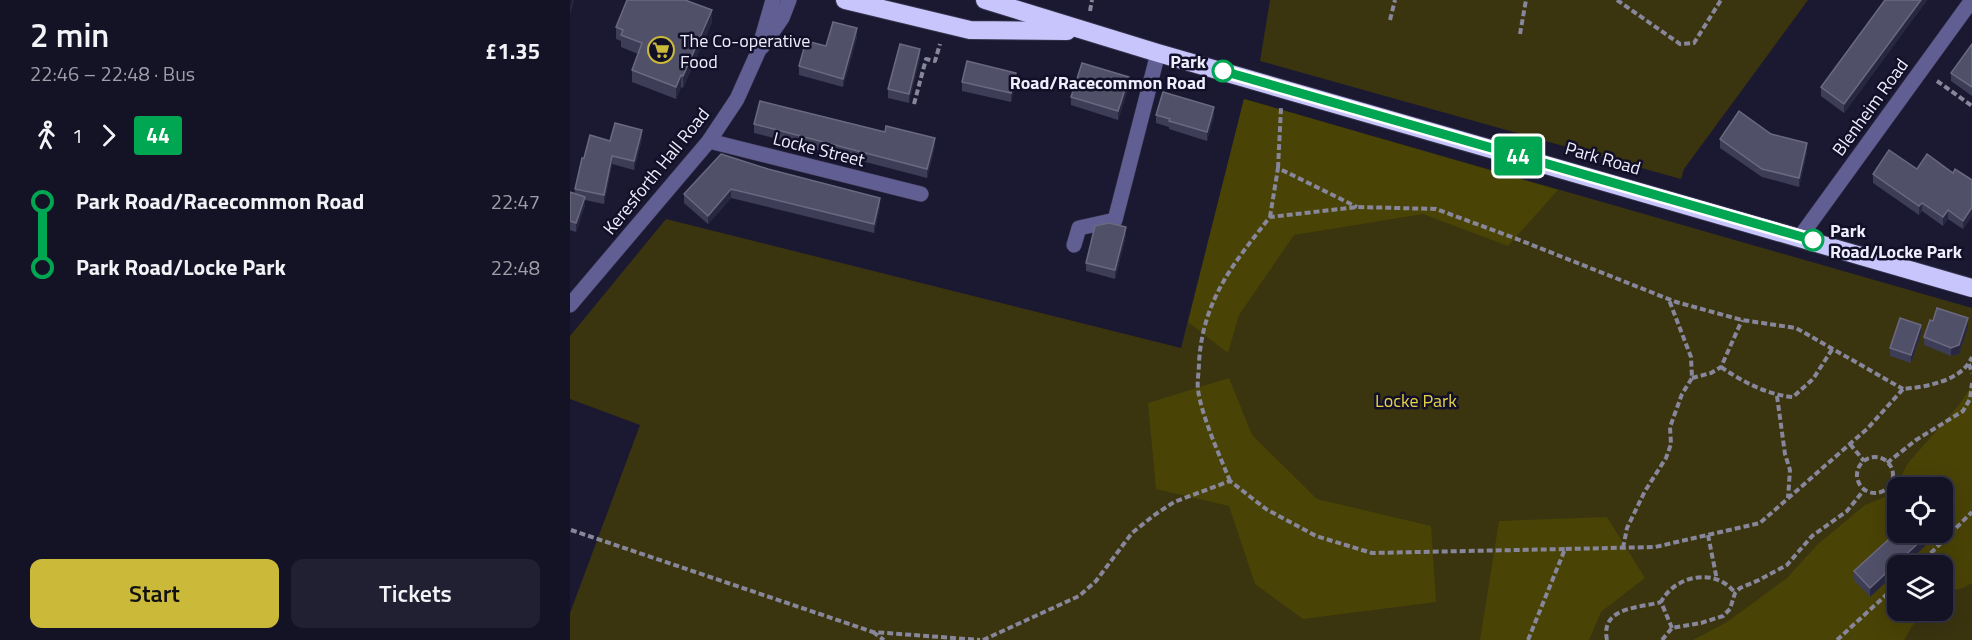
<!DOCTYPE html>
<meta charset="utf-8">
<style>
body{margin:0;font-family:"Titillium Web",sans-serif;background:#212032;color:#f1f3f6;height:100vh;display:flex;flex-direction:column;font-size:22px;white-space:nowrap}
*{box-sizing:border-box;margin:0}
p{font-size:20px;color:#9d9ea7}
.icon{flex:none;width:33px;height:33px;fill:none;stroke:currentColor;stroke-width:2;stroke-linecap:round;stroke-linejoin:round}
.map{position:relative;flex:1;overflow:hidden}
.drawer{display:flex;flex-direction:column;background:#141326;width:570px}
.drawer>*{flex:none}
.badge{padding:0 12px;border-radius:4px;font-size:21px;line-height:39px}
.fabs{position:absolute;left:1317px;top:477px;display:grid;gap:12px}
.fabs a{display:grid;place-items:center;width:66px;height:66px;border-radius:12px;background:#141326;box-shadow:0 6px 24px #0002,0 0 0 2px #333243;font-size:30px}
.map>.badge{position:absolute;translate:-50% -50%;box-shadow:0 0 0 3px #fff}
.legs{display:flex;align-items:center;gap:9px;height:66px;padding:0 30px;font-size:20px}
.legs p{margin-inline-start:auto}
.head{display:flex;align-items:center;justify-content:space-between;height:102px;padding:0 30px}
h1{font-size:33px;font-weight:600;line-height:45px}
.button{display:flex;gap:12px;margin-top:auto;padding:12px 30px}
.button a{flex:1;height:69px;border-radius:12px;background:#cbba39;color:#111;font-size:24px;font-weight:600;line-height:69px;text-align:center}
.button a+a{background:#212032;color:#f1f3f6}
ul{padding:0 30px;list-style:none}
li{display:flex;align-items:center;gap:21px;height:66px;font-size:22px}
li i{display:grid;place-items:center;width:9px;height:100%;margin:0 8px;background:currentColor}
li i::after{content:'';width:15px;height:15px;margin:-8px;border:4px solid;border-radius:50%;background:#141326}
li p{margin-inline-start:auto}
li:first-child i{background:linear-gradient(#0000 50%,currentColor 0)}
li:last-child i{background:linear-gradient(currentColor 50%,#0000 0)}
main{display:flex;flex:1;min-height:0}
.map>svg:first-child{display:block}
</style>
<main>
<section class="drawer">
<div class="head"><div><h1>2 min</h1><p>22:46 – 22:48 · Bus</p></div><b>£1.35</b></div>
<div class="legs"><svg class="icon" aria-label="walk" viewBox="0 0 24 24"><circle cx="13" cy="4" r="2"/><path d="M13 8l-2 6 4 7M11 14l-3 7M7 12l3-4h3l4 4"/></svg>1<svg class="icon" aria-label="forward" viewBox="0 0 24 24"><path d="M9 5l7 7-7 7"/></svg><b class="badge" style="background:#00a651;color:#fff">44</b></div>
<ul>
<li><i style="color:#00a651"></i><b>Park Road/Racecommon Road</b><p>22:47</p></li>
<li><i style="color:#00a651"></i><b>Park Road/Locke Park</b><p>22:48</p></li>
</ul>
<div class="button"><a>Start</a><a>Tickets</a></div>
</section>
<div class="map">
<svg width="1402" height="640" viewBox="0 0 1402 640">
<rect width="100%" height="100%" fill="#1b1932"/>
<g fill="#3a340f" fill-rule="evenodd">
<polygon points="700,0 1238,0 1114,169 1111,179 690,61"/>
<path d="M674,99L1402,308V640H0V613L70,425L0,399V336L96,219L611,348ZM1328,488H1372V532H1328ZM1328,566H1372V610H1328Z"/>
</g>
<g fill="#4a4306" fill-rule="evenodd">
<polygon points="674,99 988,190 938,246 853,214 724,235 669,315 658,353 618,322"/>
<polygon points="659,378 682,435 747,499 861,526 866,602 733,619 685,584 659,506 586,489 578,403"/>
<path d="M1402,385V583L1393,588L1373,593L1372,566H1328V610L1351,611L1334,640H1123L1157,622L1217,578L1247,545L1295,505L1322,494L1338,463L1389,405ZM1328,488H1372V532H1328Z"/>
<polygon points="1037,517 1075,578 1031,612 1019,640 910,640 929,521"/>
</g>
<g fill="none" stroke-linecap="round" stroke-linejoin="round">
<defs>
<g id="minor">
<polyline points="192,47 212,18 219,0"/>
<polyline points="139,141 351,194"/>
<polyline points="1230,237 1402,0"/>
<polyline points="504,245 509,228 545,220 588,53"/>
<polyline points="0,305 139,141 167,99 188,52 203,0"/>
</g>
<g id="highway">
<polyline points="275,0 400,30 497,31"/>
<polyline points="415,0 588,53 1402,288"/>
</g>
</defs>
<use href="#minor" stroke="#34334a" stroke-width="16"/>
<use href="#highway" stroke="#34334a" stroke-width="20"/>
<g stroke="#87869a" stroke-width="4" stroke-dasharray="6 3" stroke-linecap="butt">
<polyline points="1047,0 1110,44 1124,43 1151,0"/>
<polyline points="520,11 522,0"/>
<polyline points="820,20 825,0"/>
<polyline points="950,34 956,0"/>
<polyline points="1367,81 1402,106"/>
<polyline points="344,104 356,59 365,61 370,44"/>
<polyline points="708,168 711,108"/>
<polyline points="700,217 708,168 787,207"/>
<polyline points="1399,364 1402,373"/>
<path d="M1151,367C1173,382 1198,395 1223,397L1243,379L1263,348"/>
<polyline points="1122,378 1141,373 1151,367 1172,320"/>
<polyline points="1207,396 1215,454 1220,470 1218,498"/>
<polyline points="1280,444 1294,461"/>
<circle cx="1305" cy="475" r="18"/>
<polyline points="1317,463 1346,440 1393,411 1400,399 1402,383"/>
<path d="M660,481C649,454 632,417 628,390C627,381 629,371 629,362C633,300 663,264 700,217L788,207L866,209L947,239L1106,302L1172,320L1226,328L1333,389"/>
<polyline points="1,530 303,632 410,640"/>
<polyline points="1138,535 1147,580"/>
<polyline points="1053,548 1057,528 1075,491 1096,458 1101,444 1100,427 1112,394 1122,378 1121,357 1099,300"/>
<polyline points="1348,566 1402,512"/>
<path d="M1102,628L1091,602C1105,575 1146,567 1165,593"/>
<polyline points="303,632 314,640"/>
<polyline points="413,640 509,596 526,581 562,533 583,516 604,502 660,481 696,509 746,536 802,553 995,549"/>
<path d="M958,640L995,549L1085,547L1190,523L1298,428L1333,389C1356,387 1392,381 1402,357"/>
<path d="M1037,640C1030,606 1071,608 1091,602"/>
<polyline points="1092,640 1102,628 1131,623 1153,616 1160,609 1165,593 1170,588 1189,580 1217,565 1242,536 1277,511 1294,490"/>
<polyline points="1267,640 1328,584"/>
</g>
<use href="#minor" stroke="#615e93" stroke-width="15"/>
<use href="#highway" stroke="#c7c5fb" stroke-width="18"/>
</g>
<g fill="#3e3d57">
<polygon points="1315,0 1357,0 1274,113 1251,96 1251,87"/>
<polygon points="142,22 113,88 111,87 106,99 62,82 62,70 68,54 51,47 51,41 46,39 46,27"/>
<polygon points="287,37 273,87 229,75 229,66 256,46"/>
<polygon points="1402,44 1402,96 1381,81 1381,73"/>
<polygon points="350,58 339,103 318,98 318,89"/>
<polygon points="446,81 441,102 392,91 392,82"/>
<polygon points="559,86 548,120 501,105 501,97"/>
<polygon points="586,115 644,116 637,141 599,129 599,127 586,123"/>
<polygon points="184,124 365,146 357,178 184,133"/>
<polygon points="1201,134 1237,152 1229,187 1192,177 1150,148 1150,139"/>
<polygon points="72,139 64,170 42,164 34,204 15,200 15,205 6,232 0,230 0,192 5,193 5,189 14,158 40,141"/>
<polygon points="151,154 310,206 304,233 161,198 138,224 114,203 114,194"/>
<polygon points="1347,169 1383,173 1402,180 1402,216 1393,229 1378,219 1373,226 1352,211 1349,215 1303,183 1303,174"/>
<polygon points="556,235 545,279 516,271 516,263"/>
<polygon points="1363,321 1398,327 1389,354 1381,356 1354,345 1354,337"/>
<polygon points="1351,334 1341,363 1320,356 1320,348"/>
<polygon points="1356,545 1300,597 1284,580 1284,571"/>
</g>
<g fill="#282741">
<polygon points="2,0 4,0 0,15 0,7"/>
<polygon points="1351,0 1357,0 1274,113 1274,104"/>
<polygon points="142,10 142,22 113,88 113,76"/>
<polygon points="287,28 287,37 273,87 273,79"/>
<polygon points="350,49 350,58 339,103 339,94"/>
<polygon points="446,73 446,81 441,102 441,93"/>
<polygon points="111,75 111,87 106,99 106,87"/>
<polygon points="559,77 559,86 548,120 548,111"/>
<polygon points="644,107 644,116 637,141 637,132"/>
<polygon points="72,130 72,139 64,170 64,161"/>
<polygon points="365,138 365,146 357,178 357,169"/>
<polygon points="1237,143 1237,152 1229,187 1229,178"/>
<polygon points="42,156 42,164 34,204 34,195"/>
<polygon points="161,189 161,198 138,224 138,216"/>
<polygon points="15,197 15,205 6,232 6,223"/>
<polygon points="310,198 310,206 304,233 304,224"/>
<polygon points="1352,203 1352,211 1349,215 1349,206"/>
<polygon points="1402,207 1402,216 1393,229 1393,221"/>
<polygon points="1378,210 1378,219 1373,226 1373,217"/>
<polygon points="556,227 556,235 545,279 545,270"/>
<polygon points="1398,318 1398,327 1389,354 1381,356 1381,348"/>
<polygon points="1351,325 1351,334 1341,363 1341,355"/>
<polygon points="1382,494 1382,502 1372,511 1372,502"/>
<polygon points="1356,536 1356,545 1334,566 1328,566 1328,571 1300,597 1300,588"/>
</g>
<g fill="#515069" stroke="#6a6980" stroke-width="1.5">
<polygon points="57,0 115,0 142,10 113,76 111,75 106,87 62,70 72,43 51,35 53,30 46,27"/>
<polygon points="1315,0 1351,0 1274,104 1251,87"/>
<polygon points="263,22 287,28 273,79 229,66 236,41 256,46"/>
<polygon points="330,44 350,49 339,94 318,89"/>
<polygon points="1402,44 1402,87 1381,73"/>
<polygon points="397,61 446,73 441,93 392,82"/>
<polygon points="512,63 559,77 548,111 501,97"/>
<polygon points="593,92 644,107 637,132 599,121 600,119 586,115"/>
<polygon points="190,101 315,132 316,126 365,138 357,169 184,124"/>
<polygon points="1169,111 1201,134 1237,143 1229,178 1192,169 1150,139"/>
<polygon points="45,123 72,130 64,161 42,156 34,195 5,189 12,158 14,158 20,135 40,141"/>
<polygon points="1319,150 1347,169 1357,154 1383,173 1385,169 1402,180 1402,207 1393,221 1378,210 1373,217 1352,203 1349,206 1303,174"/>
<polygon points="151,154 198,169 310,198 304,224 161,189 138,216 114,194"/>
<polygon points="0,192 15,197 6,223 0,221"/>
<polygon points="539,223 556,227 545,270 516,263 525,226"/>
<polygon points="1367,308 1398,318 1389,345 1381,348 1354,337 1360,320 1363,321"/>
<polygon points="1330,318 1351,325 1341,355 1320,348"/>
<polygon points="1367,478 1382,494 1372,502 1372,488 1356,488"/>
<polygon points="1328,531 1328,532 1353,532 1356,536 1300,588 1284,571"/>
</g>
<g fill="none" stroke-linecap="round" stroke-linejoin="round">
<defs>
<polyline id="line-1" points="653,71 1243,240"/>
</defs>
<use href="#line-1" stroke="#fff" stroke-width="14"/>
<use href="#line-1" stroke="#00a651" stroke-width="9"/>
</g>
<defs>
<symbol id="supermarket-ring" viewBox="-11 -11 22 22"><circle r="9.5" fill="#121028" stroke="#cbba39" stroke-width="1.5"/><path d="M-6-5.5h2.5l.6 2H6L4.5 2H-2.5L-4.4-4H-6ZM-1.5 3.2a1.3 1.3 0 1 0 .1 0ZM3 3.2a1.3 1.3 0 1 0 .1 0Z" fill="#cbba39"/></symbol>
</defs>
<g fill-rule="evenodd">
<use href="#supermarket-ring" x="76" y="35" width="30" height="30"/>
</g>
<g fill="#fff" stroke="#00a651" stroke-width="3">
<circle cx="653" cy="71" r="10"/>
<circle cx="1243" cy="240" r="10"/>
</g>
<g text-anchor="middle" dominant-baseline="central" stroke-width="5" stroke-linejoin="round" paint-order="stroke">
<g font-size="18" fill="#eeeefd" stroke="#121028" text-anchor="start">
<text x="110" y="40">The Co-operative<tspan x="110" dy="21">Food</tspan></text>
</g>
<g font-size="18" font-weight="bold" fill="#eeeefd" stroke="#121028" text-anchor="end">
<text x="636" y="61">Park<tspan x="636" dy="21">Road/Racecommon Road</tspan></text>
<text x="1260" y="230" text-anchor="start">Park<tspan x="1260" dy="21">Road/Locke Park</tspan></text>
</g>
<g font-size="18" fill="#eeeefd" stroke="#121028">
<text transform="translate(1300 107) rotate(-54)">Blenheim Road</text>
<text transform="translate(249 149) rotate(14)">Locke Street</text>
<text transform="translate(1033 158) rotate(16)">Park Road</text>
<text transform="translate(86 171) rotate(-51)">Keresforth Hall Road</text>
</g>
<g font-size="18" fill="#e6d347" stroke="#121028">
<text x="846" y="400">Locke Park</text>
</g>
</g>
</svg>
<div class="fabs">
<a><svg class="icon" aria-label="locate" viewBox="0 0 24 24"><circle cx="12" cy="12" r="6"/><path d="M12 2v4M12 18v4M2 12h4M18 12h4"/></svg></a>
<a><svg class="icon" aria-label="layers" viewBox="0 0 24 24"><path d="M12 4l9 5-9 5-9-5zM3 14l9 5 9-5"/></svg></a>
</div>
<b class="badge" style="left:948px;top:156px;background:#00a651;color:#fff">44</b>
</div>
</main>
